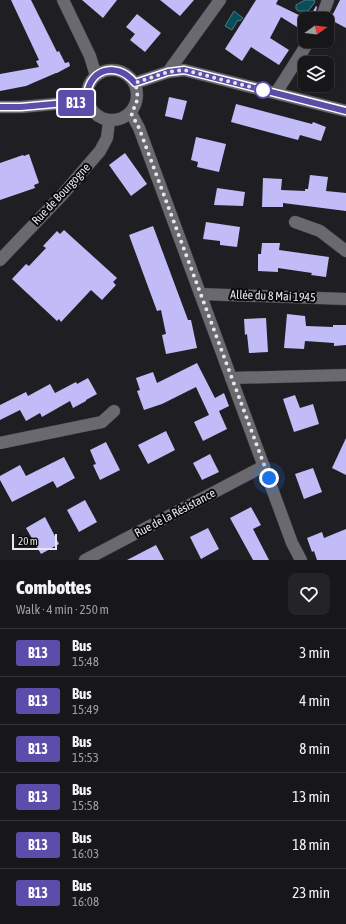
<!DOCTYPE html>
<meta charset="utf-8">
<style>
body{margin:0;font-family:"Asap Condensed",sans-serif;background:#242427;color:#f1f3f6;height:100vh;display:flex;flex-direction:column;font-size:15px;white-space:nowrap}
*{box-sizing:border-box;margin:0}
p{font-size:13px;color:#9e9fa2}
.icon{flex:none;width:22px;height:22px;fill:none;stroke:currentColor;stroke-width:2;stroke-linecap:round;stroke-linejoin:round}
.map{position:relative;height:560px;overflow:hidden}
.drawer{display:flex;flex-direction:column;background:#17171a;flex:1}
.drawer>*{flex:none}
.badge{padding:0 8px;border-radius:3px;font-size:14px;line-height:26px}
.needle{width:26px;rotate:76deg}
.fabs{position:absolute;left:298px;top:12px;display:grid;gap:8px}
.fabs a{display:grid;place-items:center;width:36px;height:36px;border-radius:8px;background:#17171a;box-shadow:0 1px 3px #0004,0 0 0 1px #363639;font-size:20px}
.scale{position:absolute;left:12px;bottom:10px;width:45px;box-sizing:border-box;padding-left:4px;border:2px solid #e7e6ea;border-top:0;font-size:11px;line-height:14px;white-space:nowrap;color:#e7e6ea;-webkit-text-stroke:3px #09090b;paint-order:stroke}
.you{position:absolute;width:20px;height:20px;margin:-10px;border:3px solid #fff;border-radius:50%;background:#1a73e8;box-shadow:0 0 0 6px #1a73e833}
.map>.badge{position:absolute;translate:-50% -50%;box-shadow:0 0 0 2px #fff}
.round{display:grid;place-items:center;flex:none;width:42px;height:42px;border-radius:8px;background:#242427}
.headline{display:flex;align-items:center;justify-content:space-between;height:68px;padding:0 16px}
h1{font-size:19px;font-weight:800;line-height:30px}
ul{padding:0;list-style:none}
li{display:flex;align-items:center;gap:12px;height:48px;padding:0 16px;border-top:1px solid #363639}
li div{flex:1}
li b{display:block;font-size:15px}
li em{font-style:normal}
li .badge{min-width:44px;font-weight:700;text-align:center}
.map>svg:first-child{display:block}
</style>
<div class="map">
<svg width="346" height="560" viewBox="0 0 346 560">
<rect width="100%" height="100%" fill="#1f1f23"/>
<g fill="#084d5a" stroke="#4b7b85">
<polygon points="305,0 314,0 315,2 308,11 298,11 296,9 296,5"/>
<polygon points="234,11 243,18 240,21 238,20 232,30 225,26"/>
</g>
<g fill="#c1bcf7">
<polygon points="11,0 31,0 57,52 59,51 65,63 69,62 70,66 57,73 56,73 26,86 0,91 0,74 39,67 36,61 39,60"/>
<polygon points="82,0 117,0 103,18"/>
<polygon points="160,0 194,0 180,16"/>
<polygon points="256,0 278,0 276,4 305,18 305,32 281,17 270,38 289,50 279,65 251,47 242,61 225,49"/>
<polygon points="340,0 346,0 346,28 329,19 331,13 333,14"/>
<polygon points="316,6 317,7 314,19 309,19"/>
<polygon points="137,14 161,33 145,52 130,40 135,34 126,27"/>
<polygon points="169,97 187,101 182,120 165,116"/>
<polygon points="236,104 312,124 313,122 326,127 321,141 300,135 298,140 231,122"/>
<polygon points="196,137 226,144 219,172 197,167 198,162 191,160"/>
<polygon points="125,153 147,184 131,196 109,165"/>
<polygon points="29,154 39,183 34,185 35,188 0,200 0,163 23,155 24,156"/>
<polygon points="310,175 328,177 326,191 346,193 346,211 283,203 283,207 262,207 263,178 282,179 281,190 305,191 305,189 308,189"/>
<polygon points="217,188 245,192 243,206 214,205"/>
<polygon points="206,222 240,227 237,247 220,245 220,241 203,239"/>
<polygon points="153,226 188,320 191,320 197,348 166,354 162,335 166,334 161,310 157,311 129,235"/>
<polygon points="64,230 117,278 113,282 116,285 102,300 91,290 61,322 59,319 57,321 12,279 26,264 29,266 46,248 43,246 57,231 60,234"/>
<polygon points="262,243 280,243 279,250 329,257 326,277 311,275 312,273 278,268 278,272 258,271 258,254 261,254"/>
<polygon points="287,314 305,316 306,326 333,327 333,325 346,325 346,345 334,346 334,343 305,341 304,349 284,348"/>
<polygon points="266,318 268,352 249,353 247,334 245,335 244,319"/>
<polygon points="197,363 215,398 224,393 229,406 219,411 227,429 203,441 194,422 209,415 196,387 162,404 144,410 137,391 140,390 136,378 153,372 157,383"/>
<polygon points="88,378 97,394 86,400 86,401 73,408 70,401 42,417 40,413 26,421 20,410 0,420 0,405 26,392 28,396 50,384 55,393 76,382 77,384"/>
<polygon points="295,395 300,408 313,404 319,424 294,432 283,399"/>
<polygon points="166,431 175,450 148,464 138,445"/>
<polygon points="346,438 346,475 332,468"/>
<polygon points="106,442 120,470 100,480 93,465 96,464 90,450"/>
<polygon points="210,454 219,472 202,480 193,463"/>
<polygon points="64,457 75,478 57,488 53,481 12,502 0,480 0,476 20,465 26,476"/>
<polygon points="313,468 322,492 304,499 295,474"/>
<polygon points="85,500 97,522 79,532 67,510"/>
<polygon points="251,507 261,525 253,529 269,560 253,560 230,518"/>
<polygon points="45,517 59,544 41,554 26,528"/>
<polygon points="208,528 219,549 201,559 190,537"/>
<polygon points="346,529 346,560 317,560 314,551 312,552 307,538 322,532 324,538"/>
<polygon points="156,545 164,560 127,560"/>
</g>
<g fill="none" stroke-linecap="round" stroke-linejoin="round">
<defs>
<g id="minor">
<polyline points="63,0 90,56 96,76"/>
<polyline points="321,19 328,0"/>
<circle cx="112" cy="95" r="25"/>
<polyline points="168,72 220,0"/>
<polyline points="135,83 168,72 184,70 346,111"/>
<polyline points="276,93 309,41"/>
<polyline points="0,107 21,107 87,101"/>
<polyline points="131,113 139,128 292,543 301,560"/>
<polyline points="295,222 320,231 346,251"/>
<polyline points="0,260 63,194 100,151 107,138 109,121"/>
<polyline points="200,294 346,299"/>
<polyline points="231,378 346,375"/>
<polyline points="0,443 102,422 114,411"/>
<polyline points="85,560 264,466"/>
</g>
</defs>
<use href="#minor" stroke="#3a3a3e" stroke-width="13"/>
<use href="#minor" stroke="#69696f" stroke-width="12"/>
</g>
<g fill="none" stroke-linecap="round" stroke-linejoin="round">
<defs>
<path id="line" d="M0,107H21L87,101C85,70 116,59 135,83L168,72L184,70L346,111"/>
</defs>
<use href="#line" stroke="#fff" stroke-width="9"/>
<use href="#line" stroke="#5b4da9" stroke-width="6"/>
<path stroke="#e7e6ea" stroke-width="4" stroke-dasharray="0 7.2" d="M263,90L184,70L168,72L135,83C139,95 138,103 131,113L139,128L269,478"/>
</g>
<circle fill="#fff" stroke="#5b4da9" stroke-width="2" cx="263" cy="90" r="8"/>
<g text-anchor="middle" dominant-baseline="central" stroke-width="4" stroke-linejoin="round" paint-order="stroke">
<g font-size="12" fill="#e7e6ea" stroke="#09090b">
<text transform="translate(61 194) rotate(-47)">Rue de Bourgogne</text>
<text transform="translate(273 296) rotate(2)">Allée du 8 Mai 1945</text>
<text transform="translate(175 513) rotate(-28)">Rue de la Résistance</text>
</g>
</g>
</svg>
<div class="fabs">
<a><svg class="needle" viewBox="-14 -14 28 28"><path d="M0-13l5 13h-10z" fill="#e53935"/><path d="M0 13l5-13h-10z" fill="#9e9fa2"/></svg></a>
<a><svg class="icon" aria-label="layers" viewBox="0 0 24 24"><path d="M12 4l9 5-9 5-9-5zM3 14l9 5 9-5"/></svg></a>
</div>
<div class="scale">20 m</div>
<div class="you" style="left:269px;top:478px"></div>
<b class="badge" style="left:76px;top:103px;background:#5b4da9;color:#fff">B13</b>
</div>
<section class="drawer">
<div class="headline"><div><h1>Combottes</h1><p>Walk · 4 min · 250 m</p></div><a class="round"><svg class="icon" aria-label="heart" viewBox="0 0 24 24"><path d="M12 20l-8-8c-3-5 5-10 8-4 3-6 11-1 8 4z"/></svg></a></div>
<ul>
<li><span class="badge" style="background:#5b4da9;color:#fff">B13</span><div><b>Bus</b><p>15:48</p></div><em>3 min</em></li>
<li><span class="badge" style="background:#5b4da9;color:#fff">B13</span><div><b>Bus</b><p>15:49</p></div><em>4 min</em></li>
<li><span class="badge" style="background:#5b4da9;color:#fff">B13</span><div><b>Bus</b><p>15:53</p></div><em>8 min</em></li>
<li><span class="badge" style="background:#5b4da9;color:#fff">B13</span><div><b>Bus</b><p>15:58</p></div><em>13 min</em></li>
<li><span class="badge" style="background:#5b4da9;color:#fff">B13</span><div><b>Bus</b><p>16:03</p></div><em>18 min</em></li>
<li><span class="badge" style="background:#5b4da9;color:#fff">B13</span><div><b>Bus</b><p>16:08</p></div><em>23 min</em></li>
</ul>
</section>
